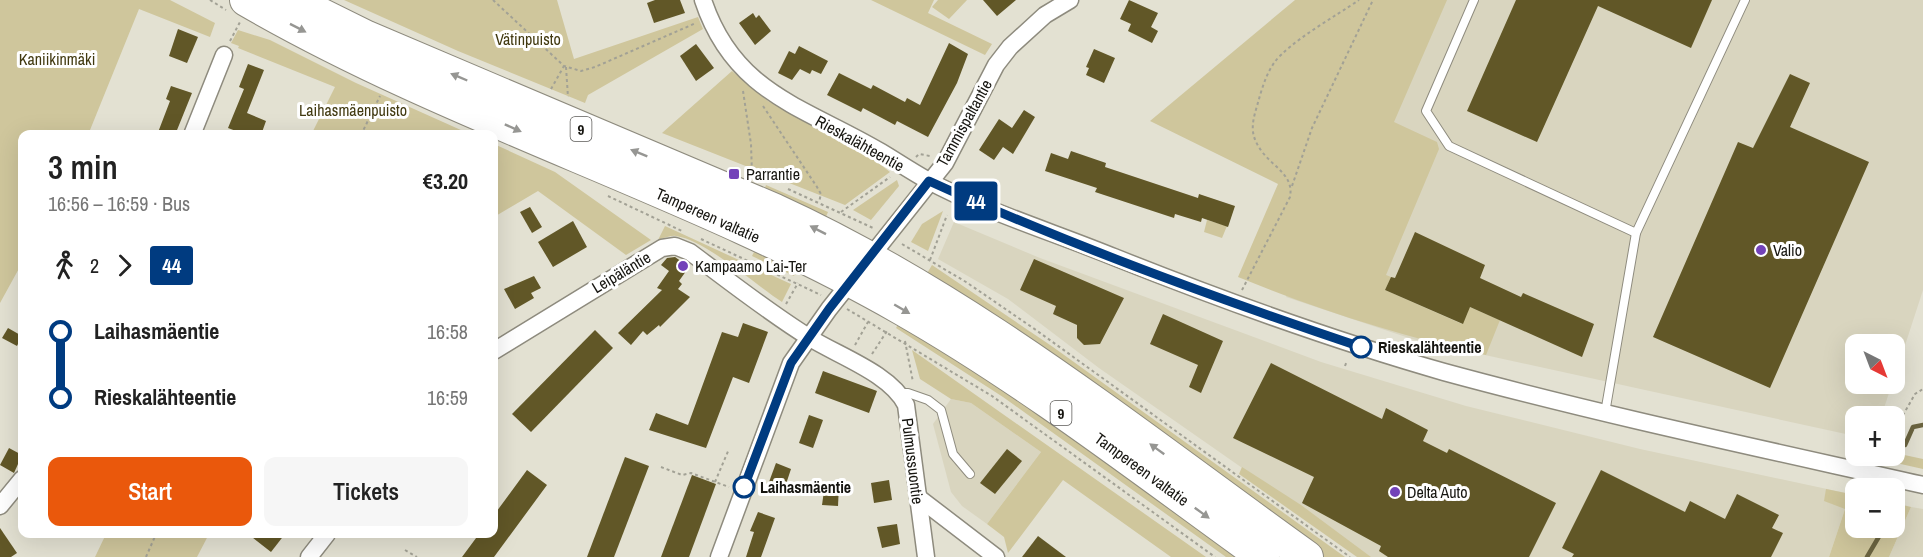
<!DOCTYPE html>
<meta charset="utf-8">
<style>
body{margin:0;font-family:"Archivo Narrow",sans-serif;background:#f6f6f6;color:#222;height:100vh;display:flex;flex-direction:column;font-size:22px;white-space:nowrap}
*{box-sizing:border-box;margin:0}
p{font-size:20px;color:#767676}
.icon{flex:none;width:33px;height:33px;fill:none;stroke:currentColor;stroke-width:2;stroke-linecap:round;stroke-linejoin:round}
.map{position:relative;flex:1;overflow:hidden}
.drawer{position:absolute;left:18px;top:130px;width:480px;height:408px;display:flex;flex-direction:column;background:#fff;border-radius:12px;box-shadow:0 6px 24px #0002}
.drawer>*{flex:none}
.badge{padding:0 12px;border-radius:4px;font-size:21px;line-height:39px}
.needle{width:39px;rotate:138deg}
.tools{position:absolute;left:1845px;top:334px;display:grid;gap:12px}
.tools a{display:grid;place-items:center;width:60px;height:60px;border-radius:12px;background:#fff;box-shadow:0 6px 24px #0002;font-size:30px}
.map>.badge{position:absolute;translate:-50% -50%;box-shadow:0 0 0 3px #fff}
.legs{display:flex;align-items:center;gap:9px;height:66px;padding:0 30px;font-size:20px}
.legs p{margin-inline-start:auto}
.headline{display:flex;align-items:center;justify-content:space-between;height:102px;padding:0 30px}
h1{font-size:33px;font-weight:600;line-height:45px}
.primary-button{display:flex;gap:12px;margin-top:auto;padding:12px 30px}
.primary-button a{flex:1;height:69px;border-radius:12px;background:#ea580c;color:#fff;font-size:24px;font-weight:600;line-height:69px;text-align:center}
.primary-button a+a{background:#f6f6f6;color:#222}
ul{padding:0 30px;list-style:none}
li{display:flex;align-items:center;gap:21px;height:66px;font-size:22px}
li i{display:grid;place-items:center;width:9px;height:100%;margin:0 8px;background:currentColor}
li i::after{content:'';width:15px;height:15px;margin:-8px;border:4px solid;border-radius:50%;background:#fff}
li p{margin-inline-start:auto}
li:first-child i{background:linear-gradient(#0000 50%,currentColor 0)}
li:last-child i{background:linear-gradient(currentColor 50%,#0000 0)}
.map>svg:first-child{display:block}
</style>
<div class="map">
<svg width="1923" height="557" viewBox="0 0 1923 557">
<rect width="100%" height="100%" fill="#e3e1d2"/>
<g fill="#d9d5bf">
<polygon points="1416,0 1923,0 1923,290 1895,376 1894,345 1856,345 1856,384 1892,384 1881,417 1856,417 1855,436 1412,339 1286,297"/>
<polygon points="954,222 1040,258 1321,362 1466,406 1640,449 1855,495 1845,509 1829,557 1370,557 1099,368 1008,299 938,259"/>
<polygon points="951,399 971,403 1041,452 987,524 962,506 951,492 933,424"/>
<polygon points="1911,507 1923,509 1923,557 1889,557"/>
</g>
<g fill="#cfc69c">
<polygon points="0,0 170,0 215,23 210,37 139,9 88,135 22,135 22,263 0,303"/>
<polygon points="344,0 557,0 574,59 698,17 703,29 588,95 585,103 458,51"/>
<polygon points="871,0 934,0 928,13 992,44 985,55"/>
<polygon points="938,0 967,0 949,19 932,7"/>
<path d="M1295,0H1447L1394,122L1437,142L1439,149L1386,275L1391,277L1385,290L1462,324L1468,312L1467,306L1500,320L1486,355C1400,336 1319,310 1238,277L1278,184L1150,121Z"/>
<polygon points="238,30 270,40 356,83 472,135 311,135 335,87 238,48 239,46 231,43"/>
<polygon points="732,71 768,101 867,154 890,172 845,205 662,133"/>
<polygon points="494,144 555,172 651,240 626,255 538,191 494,217"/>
<polygon points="897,180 899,186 871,220 853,210"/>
<polygon points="766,185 828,212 824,221 765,188"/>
<polygon points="943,211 928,251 911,242 922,224"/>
<polygon points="1207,220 1227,226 1222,238 1204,232"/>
<path d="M665,226L791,284L782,302C756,285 705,240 676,236C671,235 664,238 658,240Z"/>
<polygon points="754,252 798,266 794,276 752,256"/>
<polygon points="932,265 1053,347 1345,557 1323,557 926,275"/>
<polygon points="901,319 1250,557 1226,557 1003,397 896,328"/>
<polygon points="912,350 1206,557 1171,557 1063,480 1008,553 1004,537 987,524 1041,452 971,403 951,399 920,379"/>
<polygon points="1895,453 1923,459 1923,469 1865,456 1894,456"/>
<polygon points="1242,467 1301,505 1371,557 1357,557 1239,474"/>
<polygon points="1826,489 1855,495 1856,528 1894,528 1895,503 1911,507 1889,557 1829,557 1845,509 1824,501"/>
<polygon points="106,534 209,534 197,557 95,557"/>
</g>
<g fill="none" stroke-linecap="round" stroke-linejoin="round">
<g stroke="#6b6440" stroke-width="4.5">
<polyline points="1905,445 1913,427 1923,425"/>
<polyline points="1867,557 1884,528"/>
</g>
</g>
<g fill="#615727">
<polygon points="655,0 680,0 685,13 654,23 647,3"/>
<polygon points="983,0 1016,0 997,16"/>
<polygon points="1129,0 1158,13 1151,27 1158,31 1152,43 1128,31 1131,24 1120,19"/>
<polygon points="1516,0 1712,0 1691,48 1598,6 1537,142 1467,111"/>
<polygon points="753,13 756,18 759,15 771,31 755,45 739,23"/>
<polygon points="178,29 198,37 187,63 169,56"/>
<polygon points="949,43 968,54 957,83 928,137 897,121 895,125 863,108 861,112 827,95 839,73 871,89 873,85 905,102 907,98 920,105"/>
<polygon points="696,44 714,68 696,81 680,56"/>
<polygon points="799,46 828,61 821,74 812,70 810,74 800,69 792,80 778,73 789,51 795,54"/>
<polygon points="1094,49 1115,58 1104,83 1086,75 1089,68 1086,67"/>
<polygon points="248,64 264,70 247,113 266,121 261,135 234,135 236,131 228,128 244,89 239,87"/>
<polygon points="1790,74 1810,83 1790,127 1869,162 1770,388 1653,337 1738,142 1753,148"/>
<polygon points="171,86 192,93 175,135 157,135 170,101 166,99"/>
<polygon points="1024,110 1035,117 1013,154 1003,147 994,160 979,150 999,119 1012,128"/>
<polygon points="1071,151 1106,163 1105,167 1198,198 1199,194 1235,206 1228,227 1202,218 1201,222 1175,214 1174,218 1095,192 1097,188 1045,171 1051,153 1068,159"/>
<polygon points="530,207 542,227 532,233 520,212"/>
<polygon points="573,221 587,247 553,267 538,242"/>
<polygon points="1415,232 1485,265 1480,278 1521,297 1523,293 1594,324 1582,357 1470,307 1463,324 1385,290 1391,277 1395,278"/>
<polygon points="675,257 689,267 679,281 682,284 678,289 690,297 660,327 659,325 647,335 643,331 631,345 618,333 662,290 657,288 669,271 661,265 667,258"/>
<polygon points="1034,259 1124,298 1100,344 1084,345 1077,338 1077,325 1053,314 1056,306 1020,290"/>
<polygon points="534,276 541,288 531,293 534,298 515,309 504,289"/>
<polygon points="1163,314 1223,341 1201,393 1189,387 1198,365 1150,344"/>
<polygon points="743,323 768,332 749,383 733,377 706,448 649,430 656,413 688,425 722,332 738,337"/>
<polygon points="8,328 22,336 17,346 2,338"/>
<polygon points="595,330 613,348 531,432 512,414"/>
<polygon points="1271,363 1382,419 1386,408 1428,430 1423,441 1447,453 1449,449 1556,503 1529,557 1388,557 1379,551 1381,546 1302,503 1314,477 1233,438"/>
<polygon points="823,371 877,391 869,413 815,393"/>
<polygon points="809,415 823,420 813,448 799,443"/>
<polygon points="9,448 22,455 14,473 0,465"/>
<polygon points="1007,449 1022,461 995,494 980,483"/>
<polygon points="625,457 649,466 614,557 587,557"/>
<polygon points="776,463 791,469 785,487 769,482"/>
<polygon points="527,470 547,485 511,534 494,557 462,557 479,534 494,534 494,515"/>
<polygon points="1601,470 1685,512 1690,501 1725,519 1737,494 1779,515 1772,528 1783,533 1771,557 1572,557 1574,554 1562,548"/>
<polygon points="692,475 716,484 689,557 661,557"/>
<polygon points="889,480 892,500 874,503 871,483"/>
<polygon points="825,484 839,485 838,506 822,505"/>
<polygon points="758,512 775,518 761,557 746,557 754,532 750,531"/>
<polygon points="897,524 900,544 882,548 877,527"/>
<polygon points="0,528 17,553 11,557 0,557"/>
<polygon points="248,534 285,534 271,552"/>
<polygon points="1038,536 1066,557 1022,557"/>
</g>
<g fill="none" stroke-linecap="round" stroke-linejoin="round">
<defs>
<g id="lane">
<polyline points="1474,0 1426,111 1449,146 1636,233"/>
<polyline points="899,393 908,393 928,400 941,410 953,454 970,474"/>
<polyline points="1605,413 1636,233 1745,0"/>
</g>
<g id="street">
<path d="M703,0C734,94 805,107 881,152C896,161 911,171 927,180C984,211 1053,232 1114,257C1222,300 1332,340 1444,372C1602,415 1763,449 1923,485"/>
<polyline points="192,135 224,55"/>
<path d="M494,351L662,248L675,246L690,252C729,281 768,312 810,338C839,356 891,374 906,405L926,557"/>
<polyline points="919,498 996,557"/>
<polyline points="0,506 22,479"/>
<polyline points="309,557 327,534"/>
<polyline points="719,557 791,363 829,309 945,163 996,65 1010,47 1045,15 1070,0"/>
</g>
<g id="highway">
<path d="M246,0C455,121 692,189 902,309C1028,381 1145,472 1263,557"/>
<path d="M292,0L367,37L775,210C968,298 1135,434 1307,557"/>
</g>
</defs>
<use href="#lane" stroke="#8e8b7e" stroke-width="10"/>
<use href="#street" stroke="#8e8b7e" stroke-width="19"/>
<use href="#highway" stroke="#8e8b7e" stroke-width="34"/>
<g stroke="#a2a195" stroke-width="2" stroke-dasharray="3 3" stroke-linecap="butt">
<polyline points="210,0 226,10"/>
<polyline points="493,0 564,66 581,71 595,67 696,23"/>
<polyline points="230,41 240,22"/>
<polyline points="566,67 568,97"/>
<polyline points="551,89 564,66"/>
<polyline points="743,91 751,144 752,174"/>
<polyline points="763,106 817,187 821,194 819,202"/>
<polyline points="361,135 380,96"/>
<polyline points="916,157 919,154 930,156"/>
<polyline points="1292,186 1312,128 1373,0"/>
<polyline points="788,189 873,228"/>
<polyline points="608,196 682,231"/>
<polyline points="841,212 890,177"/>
<polyline points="701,239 821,295"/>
<polyline points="902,244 966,282 1036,330 1350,557"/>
<polyline points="930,260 947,215"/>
<path d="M1242,290L1290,197C1294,176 1275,168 1263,153C1250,136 1251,126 1257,106C1261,92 1265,76 1274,63C1289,42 1336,16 1359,0"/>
<polyline points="786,304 798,283"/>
<polyline points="847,309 992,396 1215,557"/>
<polyline points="905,341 913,382"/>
<polyline points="855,345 868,322"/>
<polyline points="872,354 887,331"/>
<polyline points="1345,366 1347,361"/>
<polyline points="1894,431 1915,394 1923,389"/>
<polyline points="661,467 682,475 691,473 729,487"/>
<polyline points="715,482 729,449"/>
<polyline points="405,550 417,557"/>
<polyline points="146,557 156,534"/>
</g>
<use href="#lane" stroke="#fff" stroke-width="8"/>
<use href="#street" stroke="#fff" stroke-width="16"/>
<use href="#highway" stroke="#fff" stroke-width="32"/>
</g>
<defs><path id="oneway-solid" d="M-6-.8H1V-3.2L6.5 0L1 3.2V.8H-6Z" transform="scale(1.5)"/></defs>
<g fill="#969693">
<use href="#oneway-solid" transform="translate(298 28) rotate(27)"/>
<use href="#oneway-solid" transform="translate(459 77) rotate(-157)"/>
<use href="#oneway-solid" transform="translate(513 128) rotate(24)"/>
<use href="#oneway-solid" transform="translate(639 153) rotate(-158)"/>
<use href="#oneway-solid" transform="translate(818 230) rotate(-153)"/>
<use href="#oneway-solid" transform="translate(902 309) rotate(30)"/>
<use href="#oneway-solid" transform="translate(1157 449) rotate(-144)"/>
<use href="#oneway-solid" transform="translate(1202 513) rotate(36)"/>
</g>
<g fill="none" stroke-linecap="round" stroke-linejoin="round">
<defs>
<path id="line-1" d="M744,487L791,363L829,309L929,181C1069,245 1215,298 1361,347"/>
</defs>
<use href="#line-1" stroke="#fff" stroke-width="14"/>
<use href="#line-1" stroke="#003b80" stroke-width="9"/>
</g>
<g fill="#7342b9" stroke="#fff" stroke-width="2">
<rect x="728" y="168" width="12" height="12" rx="3"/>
<circle cx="1761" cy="250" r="6"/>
<circle cx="683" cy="266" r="6"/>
<circle cx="1395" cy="492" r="6"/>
</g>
<g fill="#fff" stroke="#003b80" stroke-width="3">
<circle cx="1361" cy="347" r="10"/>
<circle cx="744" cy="487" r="10"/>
</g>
<g text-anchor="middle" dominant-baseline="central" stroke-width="6" stroke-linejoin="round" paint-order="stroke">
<g fill="#fff" stroke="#5c5b58" stroke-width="1.5">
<rect x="570.5" y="117" width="21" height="24" rx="4.5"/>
<rect x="1050.5" y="401" width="21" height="24" rx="4.5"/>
</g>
<g font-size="15" font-weight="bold" fill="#161510">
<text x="581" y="129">9</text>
<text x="1061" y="413">9</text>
</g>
<g font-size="16" fill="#413910" stroke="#fff">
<text x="528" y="39">Vätinpuisto</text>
<text x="57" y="59">Kaniikinmäki</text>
<text x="353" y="110">Laihasmäenpuisto</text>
</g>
<g font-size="16" fill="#161510" stroke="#fff">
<text transform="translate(964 123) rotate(-61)">Tammispaltantie</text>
<text transform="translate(860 143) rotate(29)">Rieskalähteentie</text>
<text transform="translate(708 215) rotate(24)">Tampereen valtatie</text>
<text transform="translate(621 272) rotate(-31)">Leipäläntie</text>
<text transform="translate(913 461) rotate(83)">Pulmussuontie</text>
<text transform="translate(1142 469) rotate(36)">Tampereen valtatie</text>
</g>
<g font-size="16" fill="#161510" stroke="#fff" text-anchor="start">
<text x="746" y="174">Parrantie</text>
<text x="1773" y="250">Valio</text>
<text x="695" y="266">Kampaamo Lai-Ter</text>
<text x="1407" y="492">Delta Auto</text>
</g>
<g font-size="16" font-weight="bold" fill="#161510" stroke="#fff" text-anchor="start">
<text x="1378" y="347">Rieskalähteentie</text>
<text x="760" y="487">Laihasmäentie</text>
</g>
</g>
</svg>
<div class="tools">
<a><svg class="needle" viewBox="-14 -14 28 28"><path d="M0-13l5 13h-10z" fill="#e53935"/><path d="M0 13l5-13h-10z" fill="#767676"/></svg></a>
<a>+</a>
<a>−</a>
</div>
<b class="badge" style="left:976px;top:201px;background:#003b80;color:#fff">44</b>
<section class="drawer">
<div class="headline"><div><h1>3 min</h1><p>16:56 – 16:59 · Bus</p></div><b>€3.20</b></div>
<div class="legs"><svg class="icon" aria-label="walk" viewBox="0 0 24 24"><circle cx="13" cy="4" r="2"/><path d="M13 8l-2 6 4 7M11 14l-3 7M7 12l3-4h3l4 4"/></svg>2<svg class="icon" aria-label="forward" viewBox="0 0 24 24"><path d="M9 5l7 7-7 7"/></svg><b class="badge" style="background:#003b80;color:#fff">44</b></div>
<ul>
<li><i style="color:#003b80"></i><b>Laihasmäentie</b><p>16:58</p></li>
<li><i style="color:#003b80"></i><b>Rieskalähteentie</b><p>16:59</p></li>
</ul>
<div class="primary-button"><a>Start</a><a>Tickets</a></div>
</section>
</div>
